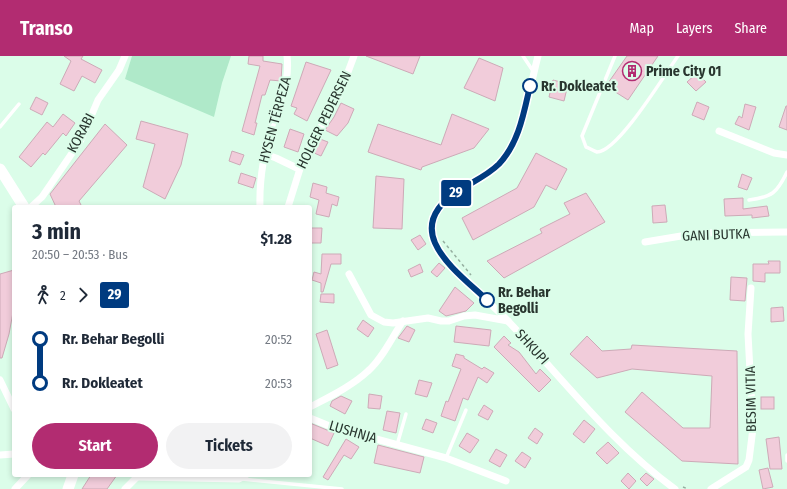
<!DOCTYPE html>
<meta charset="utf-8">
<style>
body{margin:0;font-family:"Fira Sans Condensed",sans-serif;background:#f2f2f3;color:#1f2937;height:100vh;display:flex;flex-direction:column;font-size:15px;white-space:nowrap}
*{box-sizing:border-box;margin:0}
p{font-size:13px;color:#747a83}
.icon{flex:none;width:22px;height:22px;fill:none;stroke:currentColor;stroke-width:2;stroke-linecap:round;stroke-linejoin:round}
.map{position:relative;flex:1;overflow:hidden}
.side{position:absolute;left:12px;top:149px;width:300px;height:272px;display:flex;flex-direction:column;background:#fff;border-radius:4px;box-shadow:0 2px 6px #0003}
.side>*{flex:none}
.badge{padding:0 8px;border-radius:3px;font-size:14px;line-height:26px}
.map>.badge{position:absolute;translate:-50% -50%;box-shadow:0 0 0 2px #fff}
.legs{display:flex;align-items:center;gap:6px;height:44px;padding:0 20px;font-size:13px}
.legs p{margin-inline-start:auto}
.overview{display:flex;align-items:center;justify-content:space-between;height:68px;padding:0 20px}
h1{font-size:22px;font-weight:700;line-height:30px}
.primary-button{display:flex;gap:8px;margin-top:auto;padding:8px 20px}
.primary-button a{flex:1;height:46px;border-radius:24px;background:#b22c71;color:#fff;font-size:16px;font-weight:700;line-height:46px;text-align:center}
.primary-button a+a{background:#f2f2f3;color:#1f2937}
ul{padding:0 20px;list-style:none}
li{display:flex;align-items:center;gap:14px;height:44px;font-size:15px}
li i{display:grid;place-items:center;width:6px;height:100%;margin:0 5px;background:currentColor}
li i::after{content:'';width:10px;height:10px;margin:-5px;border:3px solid;border-radius:50%;background:#fff}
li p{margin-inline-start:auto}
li:first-child i{background:linear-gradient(#0000 50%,currentColor 0)}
li:last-child i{background:linear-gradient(currentColor 50%,#0000 0)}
header{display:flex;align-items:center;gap:24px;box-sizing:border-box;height:56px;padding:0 20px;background:#b22c71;color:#fff}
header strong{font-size:19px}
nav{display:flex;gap:22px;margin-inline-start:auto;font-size:14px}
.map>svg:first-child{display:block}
</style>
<header>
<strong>Transo</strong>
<nav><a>Map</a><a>Layers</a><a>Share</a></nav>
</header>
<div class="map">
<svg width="787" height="433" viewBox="0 0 787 433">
<rect width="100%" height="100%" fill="#dbfde9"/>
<polygon fill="#afe9c9" points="132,0 231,0 222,27 214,61 125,23"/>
<g fill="#f1ccda" stroke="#cdaab7">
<polygon points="64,0 83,0 81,3 102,14 95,27 82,20 74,35 60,28 71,5"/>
<polygon points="249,0 263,0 263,5 282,8 281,25 270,24 265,39 262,39 255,67 257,67 254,79 242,75 260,10 248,8"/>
<polygon points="366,0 420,0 413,18"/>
<polygon points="627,0 658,0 628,44 606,30"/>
<polygon points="479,2 503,12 495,45 464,32"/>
<polygon points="306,6 331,14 307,65 294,58 297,52 291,50"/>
<polygon points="697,17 706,26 696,35 687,26"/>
<polygon points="553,24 568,28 564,45 549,41"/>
<polygon points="36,41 48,47 42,59 30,53"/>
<polygon points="697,46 709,51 704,64 692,59"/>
<polygon points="341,47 354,53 348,67 337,80 325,74 334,61"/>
<polygon points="745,48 756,51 749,74 735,68 739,60 742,62"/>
<polygon points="786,50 787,50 787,74 779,71"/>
<polygon points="63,58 75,67 66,80 63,77 45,99 43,97 31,111 19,101 47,66 53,71"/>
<polygon points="452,58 489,73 474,92 422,111 421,114 368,96 378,68 441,89"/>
<polygon points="141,65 188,78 181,109 165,143 143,131 155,88 136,83"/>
<polygon points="105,68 127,89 79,145 82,151 56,151 50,138"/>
<polygon points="290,73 304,78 298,96 284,91"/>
<polygon points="320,83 328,86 321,100 312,96"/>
<polygon points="232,95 244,99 240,109 229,105"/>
<polygon points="536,97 567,113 556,134 546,129 534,151 473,184 462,162 517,132"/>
<polygon points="241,117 256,122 253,132 238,127"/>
<polygon points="742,118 752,122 747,134 738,131"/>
<polygon points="376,120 404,123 402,173 373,172"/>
<polygon points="313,127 327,131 326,137 339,141 337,150 332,148 329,161 316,158 319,144 310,141"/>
<polygon points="586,137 605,166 504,222 487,205 542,177 540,173 570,158 564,147"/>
<polygon points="743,142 743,153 767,150 769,160 752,162 752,159 725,160 724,143"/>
<polygon points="665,149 667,166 653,167 652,150"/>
<polygon points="310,172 322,172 321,187 310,187"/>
<polygon points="420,179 426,188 418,194 411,184"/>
<polygon points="322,198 341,198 341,208 331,208 323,236 321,236 321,227 312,224 314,216 321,218"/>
<polygon points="768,205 780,205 780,217 765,217 765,226 753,225 753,208 769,208"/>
<polygon points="439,207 445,212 437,221 431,216"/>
<polygon points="420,208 423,216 411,221 408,214"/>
<polygon points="14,214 14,251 9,278 2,302 0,302 0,218"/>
<polygon points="731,221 747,222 745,245 730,244"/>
<polygon points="455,231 474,247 466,255 446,260 439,255"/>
<polygon points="321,238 334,238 334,247 320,246"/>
<polygon points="783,251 784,265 771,266 771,252"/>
<polygon points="363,264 374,272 368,281 357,273"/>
<polygon points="407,270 415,274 409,286 398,282"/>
<polygon points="456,270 491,274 489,290 454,286"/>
<polygon points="327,274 338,309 327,313 316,278"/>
<polygon points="504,280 511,287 508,289 519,296 536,318 540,313 551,324 539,336 494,291"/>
<polygon points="587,280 602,295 631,293 632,289 737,295 738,408 682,405 625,356 642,336 683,372 710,372 712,320 632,313 597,322 570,298"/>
<polygon points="456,298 464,300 464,302 482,313 484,311 494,317 487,327 478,321 468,344 463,342 455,365 441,360 446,345 448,346 461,313 452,310"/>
<polygon points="419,324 432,327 427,341 415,338"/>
<polygon points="369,338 382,340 380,353 368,352"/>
<polygon points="341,340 352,345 345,358 330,350 332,345"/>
<rect x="761" y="341" width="13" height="12"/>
<polygon points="484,349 493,355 488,364 478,359"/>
<polygon points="387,355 400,357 396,377 383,374"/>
<polygon points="426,363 437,367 433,377 422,373"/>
<polygon points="584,364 595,373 584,387 573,378"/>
<polygon points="310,367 334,377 328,390 310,382"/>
<polygon points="535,372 543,378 537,388 528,382"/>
<polygon points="467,377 479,384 470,397 459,390"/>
<polygon points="779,381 782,413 770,413 766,383"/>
<polygon points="346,383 359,391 351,403 344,399 328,424 323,421"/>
<polygon points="608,386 619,397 607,408 596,397"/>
<polygon points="378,389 424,401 420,417 374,407"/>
<polygon points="496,393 507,399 500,411 489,405"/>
<polygon points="522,396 531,402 525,412 515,405"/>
<polygon points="768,412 773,431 763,433 759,414"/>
<polygon points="628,417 636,425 629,433 621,425"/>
<polygon points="646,417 654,423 647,430 640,423"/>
<polygon points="91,419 117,419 107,433 82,433"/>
</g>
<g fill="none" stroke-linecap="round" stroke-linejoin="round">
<g stroke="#95afa0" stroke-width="1.5" stroke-dasharray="3 3" stroke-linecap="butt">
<polyline points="443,185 471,219"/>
<polyline points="683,431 688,433"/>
</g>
<g stroke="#fff" stroke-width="3.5">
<polyline points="523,0 533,15"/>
<path d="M615,0L582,80L586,91C589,92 594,95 597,96C618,96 665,18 678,0"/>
<polyline points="0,71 19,48"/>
<path d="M749,144C772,141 777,137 787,116"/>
<polyline points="397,389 406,358"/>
<polyline points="787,399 787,405"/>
<polyline points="446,402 466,354"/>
<polyline points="242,423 342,433"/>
</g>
<g stroke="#fff" stroke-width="7">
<path d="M538,0C529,34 523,81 500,107C481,129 444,133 434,163C431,173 432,184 437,193C449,215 486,242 505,262C560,319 610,386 675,433"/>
<polyline points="719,75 774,97 787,99"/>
<polyline points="265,98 276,102 299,113"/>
<polyline points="31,151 42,141 81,84 98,44 119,14 125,0"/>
<path d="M260,151C259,121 265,91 274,63C281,39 290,26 287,0"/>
<polyline points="288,151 304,100 339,40 354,0"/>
<polyline points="645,186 699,177 787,176"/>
<polyline points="349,218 371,259 384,266 393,267 428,262 441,265 449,265 464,260 475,259 508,265"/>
<polyline points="0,324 14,353"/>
<path d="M310,351C329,341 352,330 368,315C383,302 392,281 403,265"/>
<polyline points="310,362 332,371 446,402 506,425"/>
<polyline points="0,399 14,398"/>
<polyline points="138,421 239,423 246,419"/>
<polyline points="15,433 28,419"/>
<polyline points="125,433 139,419"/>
<polyline points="711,433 746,411 749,404 753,372 748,278 751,232"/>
</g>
<g stroke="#fff" stroke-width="11">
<polyline points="0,113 24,151"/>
<polyline points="68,433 73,419"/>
</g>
</g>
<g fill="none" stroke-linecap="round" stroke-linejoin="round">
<defs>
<path id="line-1" d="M487,244C455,214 398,174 458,135C472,126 487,120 499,108C519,87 524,56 530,30"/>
</defs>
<use href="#line-1" stroke="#fff" stroke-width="9"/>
<use href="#line-1" stroke="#003b80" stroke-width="6"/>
</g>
<defs>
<symbol id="building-ring" viewBox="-11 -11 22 22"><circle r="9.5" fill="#dbfde9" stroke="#b22c71" stroke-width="1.5"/><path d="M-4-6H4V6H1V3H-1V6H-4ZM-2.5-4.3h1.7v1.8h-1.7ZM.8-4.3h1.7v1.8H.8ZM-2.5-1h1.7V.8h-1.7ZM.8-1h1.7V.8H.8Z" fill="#b22c71"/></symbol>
</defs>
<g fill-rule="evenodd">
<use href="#building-ring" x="621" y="4" width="22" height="22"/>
</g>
<g fill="#fff" stroke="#003b80" stroke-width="2">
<circle cx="530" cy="30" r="7"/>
<circle cx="487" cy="244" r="7"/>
</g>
<g text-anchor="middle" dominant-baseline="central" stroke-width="4" stroke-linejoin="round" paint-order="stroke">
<g font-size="14" font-weight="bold" fill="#28352e" stroke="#dbfde9" text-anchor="start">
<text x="646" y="15">Prime City 01</text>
</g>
<g font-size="14" font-weight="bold" fill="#28352e" stroke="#dbfde9" text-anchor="start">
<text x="541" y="30">Rr. Dokleatet</text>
<text x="498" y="236">Rr. Behar<tspan x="498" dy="16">Begolli</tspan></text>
</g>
<g font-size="14" fill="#28352e" stroke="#dbfde9">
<text transform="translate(275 64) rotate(-75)">HYSEN TËRPEZA</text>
<text transform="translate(324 64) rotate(-64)">HOLGER PEDERSEN</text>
<text transform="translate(81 77) rotate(-62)">KORABI</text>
<text transform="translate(716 179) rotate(-2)">GANI BUTKA</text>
<text transform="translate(532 291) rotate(48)">SHKUPI</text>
<text transform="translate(751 343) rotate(-91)">BESIM VITIA</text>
<text transform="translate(353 376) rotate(16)">LUSHNJA</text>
</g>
</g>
</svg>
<b class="badge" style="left:456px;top:137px;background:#003b80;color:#fff">29</b>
<section class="side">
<div class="overview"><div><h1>3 min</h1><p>20:50 – 20:53 · Bus</p></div><b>$1.28</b></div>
<div class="legs"><svg class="icon" aria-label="walk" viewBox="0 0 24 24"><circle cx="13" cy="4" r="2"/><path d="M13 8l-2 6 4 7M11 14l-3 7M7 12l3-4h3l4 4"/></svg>2<svg class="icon" aria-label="forward" viewBox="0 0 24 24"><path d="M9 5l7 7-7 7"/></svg><b class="badge" style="background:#003b80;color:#fff">29</b></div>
<ul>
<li><i style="color:#003b80"></i><b>Rr. Behar Begolli</b><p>20:52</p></li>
<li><i style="color:#003b80"></i><b>Rr. Dokleatet</b><p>20:53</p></li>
</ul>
<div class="primary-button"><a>Start</a><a>Tickets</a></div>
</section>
</div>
